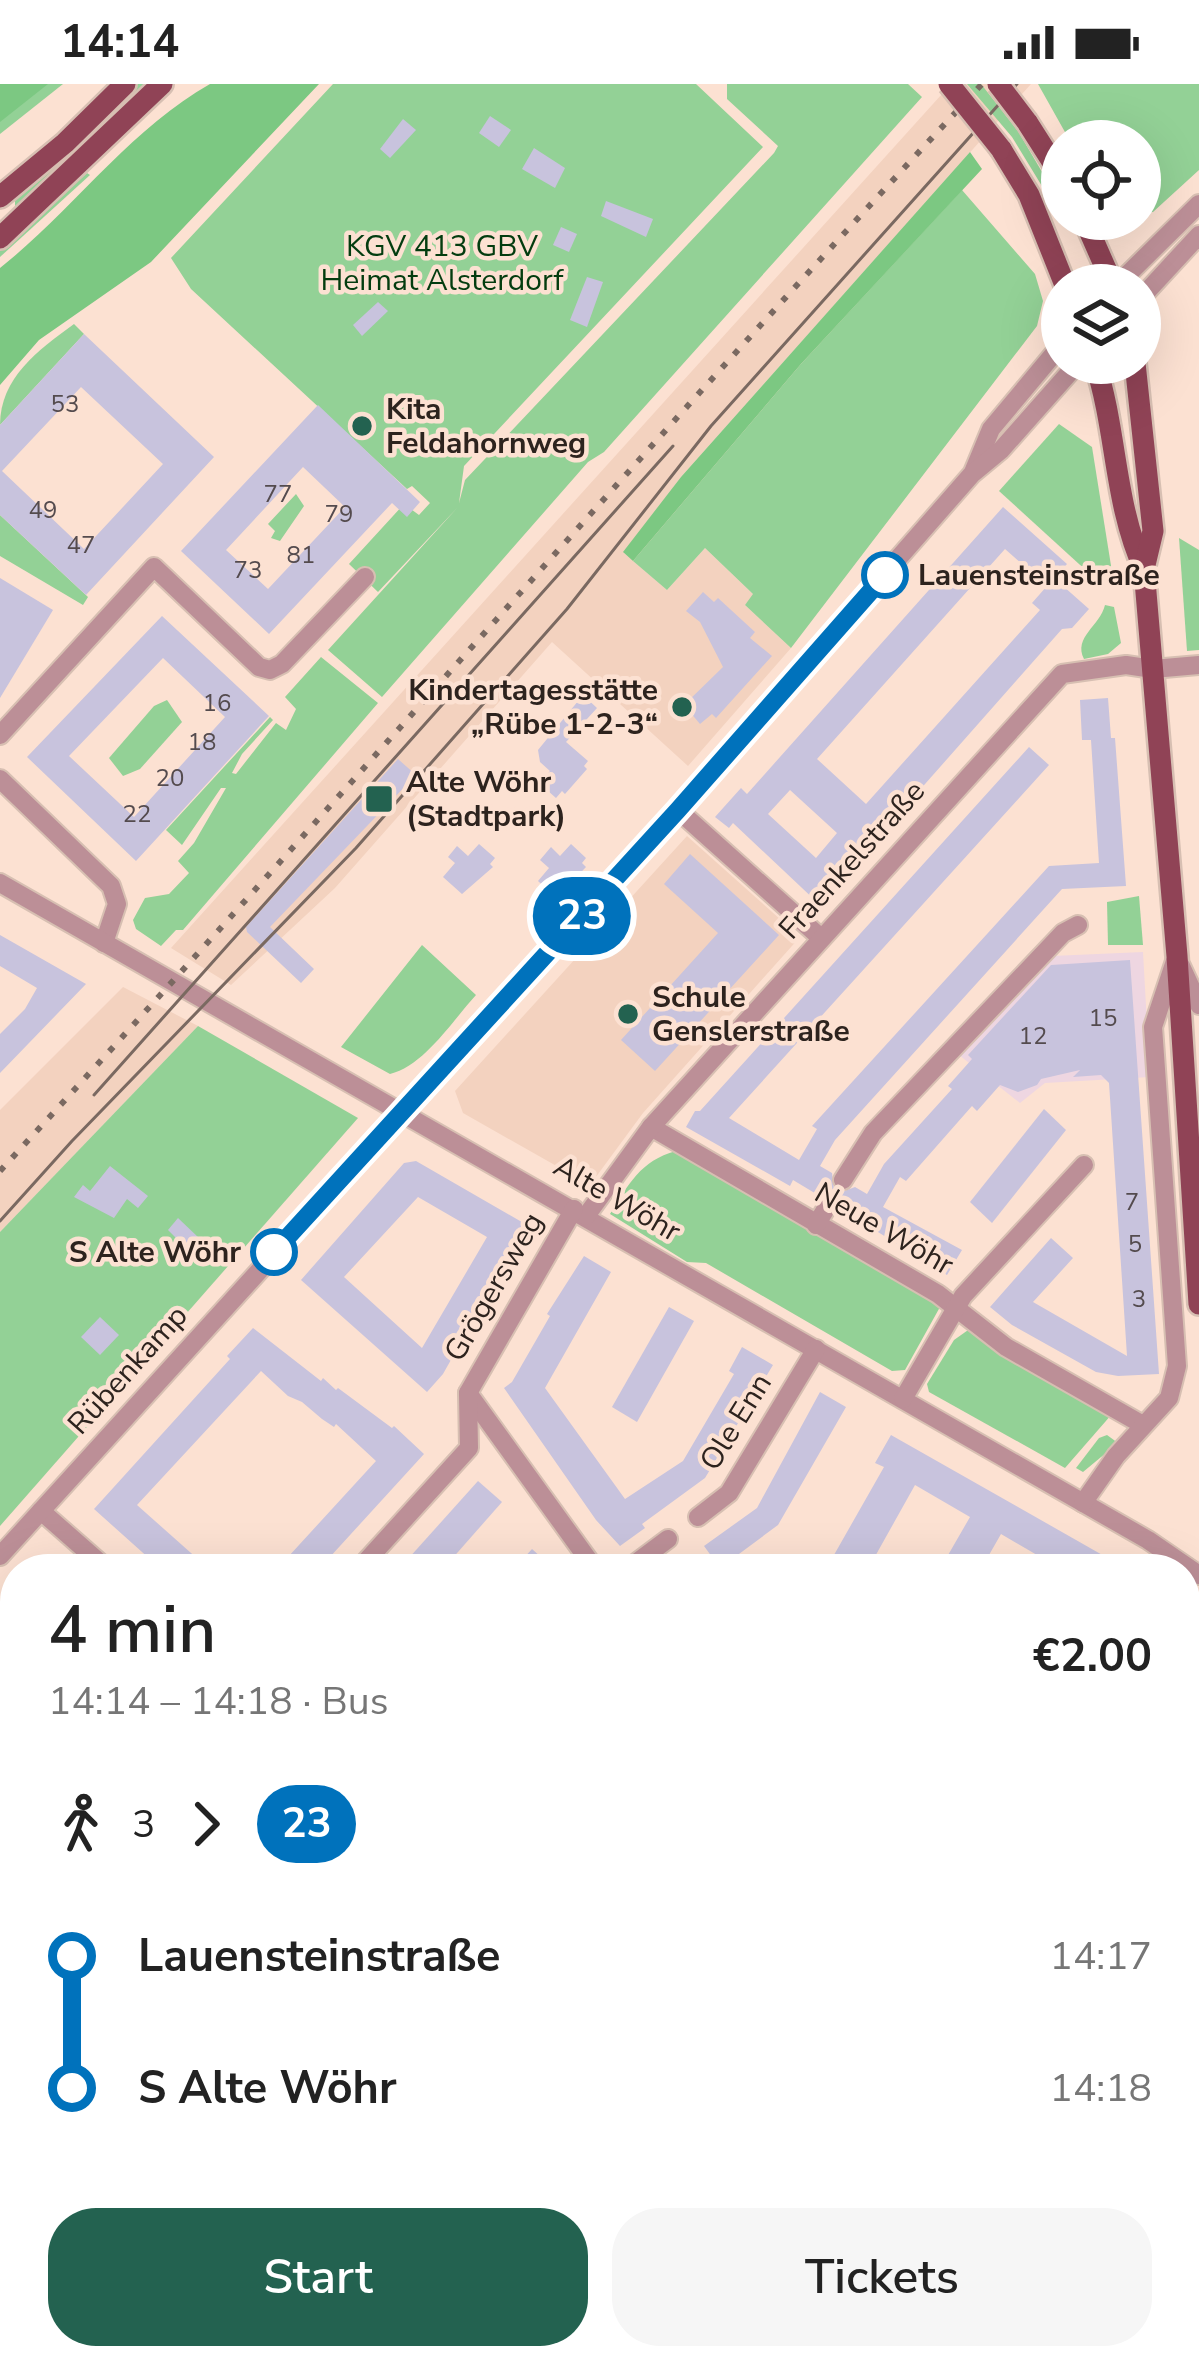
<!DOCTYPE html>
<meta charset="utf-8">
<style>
body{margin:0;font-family:"Nunito Sans",sans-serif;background:#f6f6f6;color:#222;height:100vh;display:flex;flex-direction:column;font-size:45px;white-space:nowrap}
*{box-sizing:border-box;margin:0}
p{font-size:39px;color:#767676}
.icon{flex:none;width:66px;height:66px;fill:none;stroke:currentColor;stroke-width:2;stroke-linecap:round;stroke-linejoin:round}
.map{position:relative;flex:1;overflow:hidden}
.sheet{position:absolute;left:0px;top:1470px;width:1200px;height:816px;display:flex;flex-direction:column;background:#fff;border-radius:48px 48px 0 0;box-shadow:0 12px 48px #0002}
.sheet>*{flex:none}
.badge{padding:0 24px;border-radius:39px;font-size:42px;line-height:78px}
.fabs{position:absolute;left:1041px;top:36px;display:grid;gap:24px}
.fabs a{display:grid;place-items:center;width:120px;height:120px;border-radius:50%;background:#fff;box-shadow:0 12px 48px #0002;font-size:60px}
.map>.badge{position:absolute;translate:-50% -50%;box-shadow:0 0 0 6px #fff}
.legs{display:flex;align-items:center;gap:18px;height:132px;padding:0 48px;font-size:39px}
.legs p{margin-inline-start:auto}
.head{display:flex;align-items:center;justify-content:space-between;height:204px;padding:0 48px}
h1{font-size:66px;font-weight:600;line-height:90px}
.action{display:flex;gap:24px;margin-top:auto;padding:24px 48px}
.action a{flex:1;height:138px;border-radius:48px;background:#236250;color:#fff;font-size:48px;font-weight:600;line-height:138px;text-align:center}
.action a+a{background:#f6f6f6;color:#222}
ul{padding:0 48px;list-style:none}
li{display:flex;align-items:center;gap:42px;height:132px;font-size:45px}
li i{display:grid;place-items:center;width:18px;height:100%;margin:0 15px;background:currentColor}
li i::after{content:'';width:30px;height:30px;margin:-15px;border:9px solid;border-radius:50%;background:#fff}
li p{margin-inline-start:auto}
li:first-child i{background:linear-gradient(#0000 50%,currentColor 0)}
li:last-child i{background:linear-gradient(currentColor 50%,#0000 0)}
.status{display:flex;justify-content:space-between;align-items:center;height:84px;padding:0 60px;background:#fff;direction:ltr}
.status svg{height:33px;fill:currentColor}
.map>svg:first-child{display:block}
</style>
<div class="status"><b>14:14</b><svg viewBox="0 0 49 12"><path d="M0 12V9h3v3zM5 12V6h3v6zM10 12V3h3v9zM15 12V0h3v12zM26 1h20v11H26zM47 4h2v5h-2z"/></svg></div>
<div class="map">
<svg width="1199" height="2286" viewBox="0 0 1199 2286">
<rect width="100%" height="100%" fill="#fce1d2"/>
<polygon fill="#eed6e1" points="1143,868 1150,993 1045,999 1020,1019 959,971 1052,872"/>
<g fill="#f3d2bf">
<polygon points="951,0 1031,0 681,393 624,469 667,506 705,464 754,511 745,521 791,564 688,682 552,558 335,804 231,901 171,864"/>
<polygon points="687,752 800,853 643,1029 590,1101 463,1029 455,1007"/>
<polygon points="123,903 198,942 0,1148 0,1026"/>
</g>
<g fill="#93d196">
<polygon points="0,0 63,0 0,50"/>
<polygon points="138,0 149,0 15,126 15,113 60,77"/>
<polygon points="333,0 696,0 763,63 464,382 459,419 465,396 774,69 778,62 727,15 727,0 908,0 922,13 604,368 588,378 382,613 328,566 458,423 378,508 349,480 404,420 419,431 430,419 412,402 407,405 191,205 171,174"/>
<polygon points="967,0 981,0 1018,47 1062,122 1062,135 1012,53"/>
<polygon points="1038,0 1199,0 1199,86 1153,128 1140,129 1140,57 1070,57"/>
<polygon points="87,89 90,91 0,173 0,167"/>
<polygon points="962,106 1035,190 1043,217 1037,242 791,564 745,521 753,510 705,464 667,506 633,477 801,280"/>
<path d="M74,240L84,250L0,341C0,294 38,266 74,240Z"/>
<polygon points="1059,340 1092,363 1113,494 1102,501 999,407"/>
<polygon points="296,410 304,422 280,457 271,454 275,447 268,440"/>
<polygon points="0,431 88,513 83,521 0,472"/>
<polygon points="1179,454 1199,466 1199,566 1187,567"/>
<path d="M1105,521L1114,523L1121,559L1108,570L1084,575C1073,553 1100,542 1105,521Z"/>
<polygon points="321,573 378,619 183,846 176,846 161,862 136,845 133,836 145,814 169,810 189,789 178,777 194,759 226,704 221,704 182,761 166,746 270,633 273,636 242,670 232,689 236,690 276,639 286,646 296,625 285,613"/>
<polygon points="167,616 182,638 140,685 123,692 109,674 154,622"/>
<polygon points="1139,812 1143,861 1108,861 1107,818"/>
<path d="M422,861L476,911C453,936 424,982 390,990L341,963Z"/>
<polygon points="198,942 358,1034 0,1442 0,1148"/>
<path d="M676,1067L935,1216L940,1223L905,1286L892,1287L706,1179L687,1178L610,1130C629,1100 640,1077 676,1067Z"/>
<polygon points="971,1244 1112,1330 1065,1384 929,1308 927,1300 954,1256"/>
<polygon points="1107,1351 1118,1359 1083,1388 1076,1384 1099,1354"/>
<polygon points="0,2126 15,2140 15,2223 0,2209"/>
</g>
<g fill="#7cc882">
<polygon points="0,0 48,0 0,38"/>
<path d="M210,0H319L151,178L39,256L0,301V184C72,127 130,45 210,0Z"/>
<polygon points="970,68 982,85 801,280 633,477 623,468 681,393"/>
</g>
<g fill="#c8c3dd" fill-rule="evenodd">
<polygon points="490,32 511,46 499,63 479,49"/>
<polygon points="403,35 416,46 390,74 380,65"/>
<polygon points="534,64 565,84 555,104 522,85"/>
<polygon points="606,117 653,135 646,153 601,132"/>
<polygon points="561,143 577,150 569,168 553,161"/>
<polygon points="587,193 603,198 587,243 570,236"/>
<polygon points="378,218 388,227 362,252 353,241"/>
<path d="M84,250L214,373L86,511L0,431V341ZM81,303L163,380L84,465L2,387Z"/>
<path d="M318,321L420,418L407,433L392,419L269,550L181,467ZM303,383L345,423L268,505L226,466Z"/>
<path d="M1003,423L1067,480L1047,502L1005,465L817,675L866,720L1040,526L1032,519L1054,494L1089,525L1072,544L1062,545L819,820L733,739L729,744L715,733L741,704L747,710ZM790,706L837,749L816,774L768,730Z"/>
<polygon points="0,494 53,526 0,614"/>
<polygon points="703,508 714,518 718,514 755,548 750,554 772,572 716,634 712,630 700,640 684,621 723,583 700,538 686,527"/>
<path d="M162,532L269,632L136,777L27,673ZM163,574L225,633L134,733L69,672Z"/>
<polygon points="583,611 597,624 566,658 588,677 584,682 587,685 565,710 562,707 556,714 539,699 550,687 540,678 538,666"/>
<polygon points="1108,614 1111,654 1115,654 1126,802 1062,805 835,1056 820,1082 832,1089 834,1105 818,1111 793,1096 790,1102 686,1043 695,1027 700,1027 1029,663 1049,681 729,1034 799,1076 817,1045 812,1042 1049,782 1099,779 1091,656 1082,656 1080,616"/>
<polygon points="398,675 416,691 270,843 314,885 301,899 247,848 246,843"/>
<polygon points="479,760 495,774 490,780 493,783 462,810 443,793 455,779 448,773 457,762 468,772"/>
<polygon points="571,760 586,774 582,779 586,783 562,808 559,805 553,811 538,797 549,784 540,776 551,763 560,772"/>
<polygon points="690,770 779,851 655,987 621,956 718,849 664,800"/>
<polygon points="0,851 86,900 0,989 0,950 25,925 37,904 0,882"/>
<polygon points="1130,876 1159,1290 1118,1292 1096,1288 1012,1241 990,1223 1051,1154 1073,1174 1033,1218 1127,1272 1109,999 1101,991 1073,993 1080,986 1041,995 1037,1001 1018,1008 1000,1001 977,1027 972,1022 906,1097 900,1093 883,1123 962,1166 947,1191 841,1125 839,1109 855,1103 867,1110 884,1080 952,1005 948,1002 972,975 968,971 1051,881"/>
<polygon points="1044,1025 1066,1046 992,1139 970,1118"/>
<path d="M416,1077L527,1141L443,1290L427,1308L301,1196L404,1079ZM418,1113L487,1153L422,1264L344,1193Z"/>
<polygon points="110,1082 148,1112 138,1124 127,1115 114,1134 74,1113 83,1101 90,1107"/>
<polygon points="178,1134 199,1154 188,1166 168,1146"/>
<polygon points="584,1172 611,1188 545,1304 625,1415 683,1377 734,1290 729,1287 742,1263 773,1281 705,1394 642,1440 645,1444 620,1462 596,1436 504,1304 512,1298 550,1232 547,1230"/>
<polygon points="669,1223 694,1237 637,1338 612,1323"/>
<polygon points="100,1233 119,1251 100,1271 81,1253"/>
<polygon points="253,1244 321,1297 323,1294 336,1306 338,1304 392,1344 394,1342 424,1370 319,1485 277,1485 376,1377 336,1340 334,1343 322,1335 302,1318 288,1312 261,1287 137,1421 209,1485 161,1485 94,1425 230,1275 227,1272"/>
<polygon points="820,1308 846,1323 778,1441 720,1484 704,1462 757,1424"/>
<polygon points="891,1351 1018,1423 1127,1485 1061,1485 1001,1450 981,1485 940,1485 970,1433 915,1401 868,1485 826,1485 884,1383 875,1379"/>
<polygon points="478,1397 502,1418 443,1485 399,1485"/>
<polygon points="532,1465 554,1485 514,1485"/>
<polygon points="15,1516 15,1565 0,1581 0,1532"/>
<polygon points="0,1699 15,1713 15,1754 0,1740"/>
<polygon points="0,1824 15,1837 15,1873 0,1860"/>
<polygon points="0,2005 15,2019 15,2056 0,2042"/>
<polygon points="33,2271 78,2271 63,2286 18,2286"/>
<polygon points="122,2271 146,2271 163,2286 123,2286 115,2279"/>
<polygon points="257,2271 298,2271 284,2286 244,2286"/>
<polygon points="384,2271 424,2271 410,2286 371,2286"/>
<polygon points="491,2271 495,2271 512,2286 478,2286"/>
<polygon points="585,2271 674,2271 661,2286 604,2286"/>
<polygon points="790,2271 835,2271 823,2286 778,2286"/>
<polygon points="1073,2271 1103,2271 1102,2286 1072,2286"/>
</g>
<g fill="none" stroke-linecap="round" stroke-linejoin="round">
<defs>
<g id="minor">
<polyline points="1117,201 1199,120"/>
<polyline points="1140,215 1199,151"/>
<polyline points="974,386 991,345 1062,260"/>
<polyline points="0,651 154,483 259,583 270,586 282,580 365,493"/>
<polyline points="0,695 111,802 117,820 104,859"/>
<polyline points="678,726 821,854"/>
<polyline points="0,799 1148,1456 1199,1491"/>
<polyline points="1181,882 1199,921"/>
<polyline points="651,1043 938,1210 1006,1263 1143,1341"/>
<polyline points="843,1096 873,1049 1063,849 1078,841"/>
<polyline points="586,1132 651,1043 1062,590 1126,581 1153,585 1199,581"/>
<polyline points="816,1141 830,1118"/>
<polyline points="468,1309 595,1485"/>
<polyline points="903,1315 963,1212 1084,1081"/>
<polyline points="1083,1419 1116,1372 1169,1314 1177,1282 1153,943 1175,877"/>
<polyline points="41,1427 107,1485"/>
<polyline points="698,1433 729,1409 816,1265"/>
<polyline points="0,1472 678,726 972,390 1001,366 1078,279"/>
<polyline points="359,1485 469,1364 468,1309 574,1125"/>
<polyline points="628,1485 668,1455"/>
<polyline points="0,1781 15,1794"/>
<polyline points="1185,1953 1199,1934"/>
<polyline points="0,2103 15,2116"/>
<polyline points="1185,2193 1199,2195"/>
<polyline points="0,2264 15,2249"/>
<polyline points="184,2271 200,2286"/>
<polyline points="545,2271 562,2286"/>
</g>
<g id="major">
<polyline points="1027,38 1062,93"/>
<polyline points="1001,65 1029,111 1065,201"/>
<polyline points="0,113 65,59 125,0"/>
<polyline points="1084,135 1113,201"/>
<polyline points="0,154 162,0"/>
<path d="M1095,279C1117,346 1114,420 1144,485"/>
<polyline points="1135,279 1153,447 1144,485 1177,872 1199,1220"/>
<polyline points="1185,1554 1199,1526"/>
<polyline points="1185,1845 1199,1677"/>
<polyline points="718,2286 730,2271"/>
<polyline points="1149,2286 1151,2271"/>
</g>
</defs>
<use href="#minor" stroke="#d7bfb2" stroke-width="22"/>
<use href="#major" stroke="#d7bfb2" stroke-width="26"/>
<use href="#minor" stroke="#bc8f97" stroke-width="18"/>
<use href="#major" stroke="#904356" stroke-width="21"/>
<g stroke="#7a6961" stroke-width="3">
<polyline points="94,1011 673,362"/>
<polyline points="0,1137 72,1057 356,764 567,525 711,342 1017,0"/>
</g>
<path stroke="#7a6961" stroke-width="6" stroke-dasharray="6 12" stroke-linecap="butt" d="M0,1087C331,727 649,357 982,0"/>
<defs>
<g id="major-bridge">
<polyline points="949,0 1001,65"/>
<polyline points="998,0 1027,38"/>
</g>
</defs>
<use href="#major-bridge" stroke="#d7bfb2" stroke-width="26" stroke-linecap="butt"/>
<use href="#major-bridge" stroke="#904356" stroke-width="21"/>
</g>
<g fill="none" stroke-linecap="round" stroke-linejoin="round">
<defs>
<polyline id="line-1" points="274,1168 678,726 885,491"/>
</defs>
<use href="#line-1" stroke="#fff" stroke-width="27"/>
<use href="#line-1" stroke="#0072bc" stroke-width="18"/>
</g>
<g fill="#236250" stroke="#fce1d2" stroke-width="4.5">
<circle cx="362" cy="342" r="12"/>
<circle cx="682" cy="623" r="12"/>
<rect x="364" y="700" width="30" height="30" rx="6"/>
<circle cx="628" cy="930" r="12"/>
</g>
<g fill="#fff" stroke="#0072bc" stroke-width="6">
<circle cx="885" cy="491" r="21"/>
<circle cx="274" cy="1168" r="21"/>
</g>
<g text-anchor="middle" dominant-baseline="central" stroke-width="9" stroke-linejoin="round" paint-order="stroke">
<g font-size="24" fill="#544b4e">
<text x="65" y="320">53</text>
<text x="278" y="410">77</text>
<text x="43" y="426">49</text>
<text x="339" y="430">79</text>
<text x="81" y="461">47</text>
<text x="301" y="471">81</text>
<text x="248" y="486">73</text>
<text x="217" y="619">16</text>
<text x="202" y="658">18</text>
<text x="170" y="694">20</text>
<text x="137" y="730">22</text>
<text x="1103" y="934">15</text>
<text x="1033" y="952">12</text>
<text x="1132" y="1118">7</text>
<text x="1135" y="1160">5</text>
<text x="1139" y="1215">3</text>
</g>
<g font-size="30" fill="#033c0f" stroke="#fce1d2">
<text x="442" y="162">KGV 413 GBV<tspan x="442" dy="34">Heimat Alsterdorf</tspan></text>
</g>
<g font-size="30" font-weight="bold" fill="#2d231e" stroke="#fce1d2" text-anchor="start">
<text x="386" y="325">Kita<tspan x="386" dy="34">Feldahornweg</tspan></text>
<text x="658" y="606" text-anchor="end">Kindertagesstätte<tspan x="658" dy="34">„Rübe 1-2-3“</tspan></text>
<text x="406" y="698">Alte Wöhr<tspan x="406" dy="34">(Stadtpark)</tspan></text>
<text x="652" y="913">Schule<tspan x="652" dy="34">Genslerstraße</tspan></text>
</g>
<g font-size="30" font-weight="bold" fill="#2d231e" stroke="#fce1d2" text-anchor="start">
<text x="918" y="491">Lauensteinstraße</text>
<text x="241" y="1168" text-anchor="end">S Alte Wöhr</text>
</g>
<g font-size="30" fill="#2d231e" stroke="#fce1d2">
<text transform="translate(852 776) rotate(-48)">Fraenkelstraße</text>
<text transform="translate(617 1115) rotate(30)">Alte Wöhr</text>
<text transform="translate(884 1145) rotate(30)">Neue Wöhr</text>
<text transform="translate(494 1203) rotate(-60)">Grögersweg</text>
<text transform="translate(128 1286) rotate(-48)">Rübenkamp</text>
<text transform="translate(736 1338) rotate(-58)">Ole Enn</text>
</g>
</g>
</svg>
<div class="fabs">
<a><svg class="icon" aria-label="locate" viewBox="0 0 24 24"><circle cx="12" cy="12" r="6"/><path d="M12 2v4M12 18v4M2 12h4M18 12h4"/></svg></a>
<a><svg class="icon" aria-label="layers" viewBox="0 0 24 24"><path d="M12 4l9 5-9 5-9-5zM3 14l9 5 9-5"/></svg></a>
</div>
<b class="badge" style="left:582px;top:832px;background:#0072bc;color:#fff">23</b>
<section class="sheet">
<div class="head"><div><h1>4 min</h1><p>14:14 – 14:18 · Bus</p></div><b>€2.00</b></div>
<div class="legs"><svg class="icon" aria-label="walk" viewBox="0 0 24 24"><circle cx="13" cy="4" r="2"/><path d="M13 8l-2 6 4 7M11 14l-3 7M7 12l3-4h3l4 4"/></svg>3<svg class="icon" aria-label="forward" viewBox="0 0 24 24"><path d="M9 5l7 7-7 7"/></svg><b class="badge" style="background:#0072bc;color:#fff">23</b></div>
<ul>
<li><i style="color:#0072bc"></i><b>Lauensteinstraße</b><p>14:17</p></li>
<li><i style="color:#0072bc"></i><b>S Alte Wöhr</b><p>14:18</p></li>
</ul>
<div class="action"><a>Start</a><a>Tickets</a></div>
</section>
</div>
